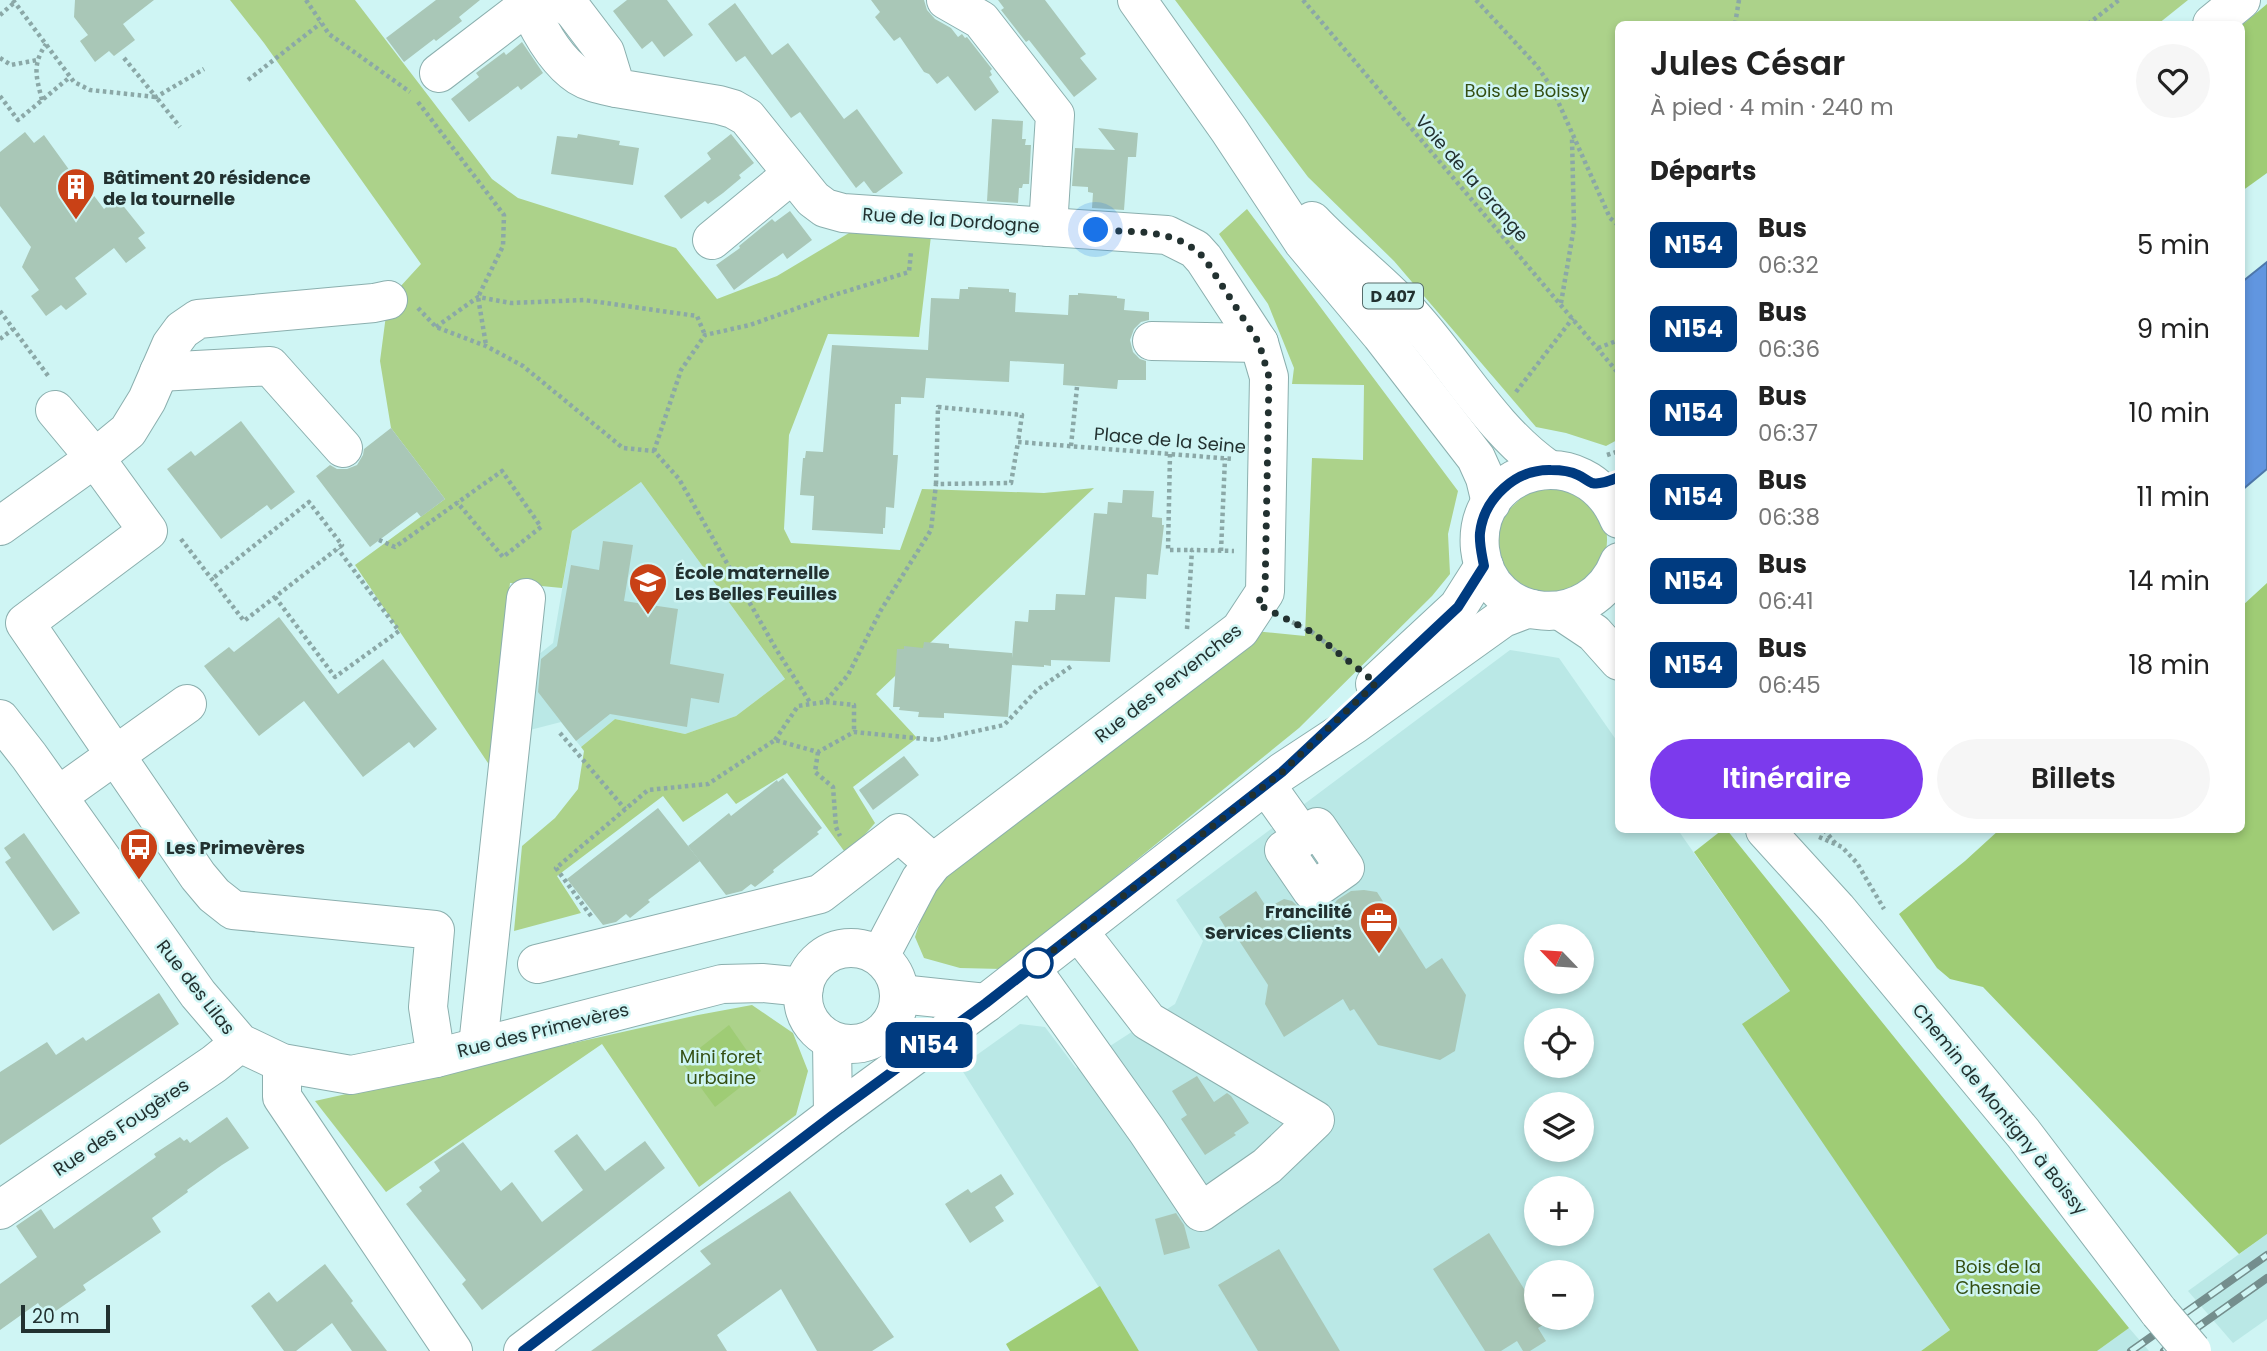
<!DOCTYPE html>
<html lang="fr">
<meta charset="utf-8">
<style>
body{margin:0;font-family:Poppins,sans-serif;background:#f6f6f6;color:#222;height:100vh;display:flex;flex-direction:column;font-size:26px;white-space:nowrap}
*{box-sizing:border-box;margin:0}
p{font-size:23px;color:#767676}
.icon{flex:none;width:38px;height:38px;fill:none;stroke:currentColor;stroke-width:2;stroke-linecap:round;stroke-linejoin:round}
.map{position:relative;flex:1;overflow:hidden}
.drawer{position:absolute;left:1615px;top:21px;width:630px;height:812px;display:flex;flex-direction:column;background:#fff;border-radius:10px;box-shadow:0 4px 10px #0003}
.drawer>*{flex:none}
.badge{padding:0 14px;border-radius:10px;font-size:24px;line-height:46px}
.needle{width:46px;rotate:295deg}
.tools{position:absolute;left:1524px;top:924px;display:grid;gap:14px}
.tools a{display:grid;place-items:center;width:70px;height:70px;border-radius:50%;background:#fff;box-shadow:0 4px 10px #0003;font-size:35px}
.scale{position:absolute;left:21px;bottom:18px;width:89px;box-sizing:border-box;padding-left:7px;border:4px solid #223130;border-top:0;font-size:19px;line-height:24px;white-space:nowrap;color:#223130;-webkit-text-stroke:5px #cff5f4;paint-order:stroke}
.you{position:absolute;width:35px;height:35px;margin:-18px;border:5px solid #fff;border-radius:50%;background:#1a73e8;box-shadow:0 0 0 10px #1a73e833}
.map>.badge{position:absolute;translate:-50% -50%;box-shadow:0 0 0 4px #fff}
h2{padding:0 35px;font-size:26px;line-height:63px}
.round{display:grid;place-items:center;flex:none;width:74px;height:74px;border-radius:37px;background:#f6f6f6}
.overview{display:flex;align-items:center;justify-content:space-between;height:119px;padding:0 35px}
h1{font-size:33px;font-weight:600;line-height:52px}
.primary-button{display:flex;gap:14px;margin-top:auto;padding:14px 35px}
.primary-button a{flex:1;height:80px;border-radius:42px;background:#7c3aed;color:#fff;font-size:28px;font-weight:600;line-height:80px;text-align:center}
.primary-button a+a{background:#f6f6f6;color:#222}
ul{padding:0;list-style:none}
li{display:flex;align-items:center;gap:21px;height:84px;padding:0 35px}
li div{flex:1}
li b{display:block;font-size:26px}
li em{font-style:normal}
li .badge{min-width:77px;font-weight:700;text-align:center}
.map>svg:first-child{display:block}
</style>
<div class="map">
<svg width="2267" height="1351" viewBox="0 0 2267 1351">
<rect width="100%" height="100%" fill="#cff5f4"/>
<g fill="#bae8e6" fill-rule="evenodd">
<polygon points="641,482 785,679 736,716 685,734 615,719 581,747 561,722 530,730 518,671 553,643 572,531"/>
<path d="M1510,650L1559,658L1619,744V830H1678L1790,991L1743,1024L1950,1330L1921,1351H1139L960,1067L1020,1024L1045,1027L1076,1068L1175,1004L1203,941L1176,900ZM1536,936H1582V982H1536ZM1536,1020H1582V1066H1536ZM1536,1104H1582V1150H1536ZM1536,1188H1582V1234H1536ZM1536,1272H1582V1318H1536Z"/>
<polygon points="2267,1234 2267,1319 2233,1343 2188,1291"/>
<polygon points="2129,1328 2149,1351 2097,1351"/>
</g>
<g fill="#acd28a">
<polygon points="230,0 355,0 492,179 518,198 676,248 717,299 777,276 849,233 931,236 919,337 828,334 789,435 784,529 791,543 900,550 922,489 1044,493 1094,488 876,694 917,738 853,787 875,823 847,855 787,773 736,804 727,793 683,822 663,796 557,876 581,913 514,931 522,846 555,818 578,789 584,751 581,747 615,719 685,734 736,716 785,679 641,482 572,531 562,588 510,583 490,766 355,565 445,499 391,428 380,361 388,300 421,264 264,43"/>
<polygon points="1175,0 2188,0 2158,24 1619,24 1619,439 1606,446 1566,433 1536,427 1394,261 1308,177"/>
<polygon points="1247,209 1458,491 1448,534 1450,574 1432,596 1299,728 1002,969 960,968 924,958 915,937 933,882 1254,631 1305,636 1312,458 1363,460 1364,385 1292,384 1294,368 1268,304 1219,234"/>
<path d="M1536,484L1577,489C1585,499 1600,511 1604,523C1624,577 1541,621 1508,571C1505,567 1500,562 1499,557C1496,547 1499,530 1499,519Z"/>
<polygon points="752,1005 793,1033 808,1071 796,1115 699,1187 602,1044 386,1192 315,1101 698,1015"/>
</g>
<g fill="#9fcc75">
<polygon points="2267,4 2267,173 2242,191 2242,25"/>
<polygon points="2267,583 2267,1234 2239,1254 1983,987 1950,979 1937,968 1899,914 1965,861 1999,830 2242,830 2242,606"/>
<polygon points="1722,830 1727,830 2129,1328 2097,1351 1921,1351 1950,1330 1742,1024 1790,991 1694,852"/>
<polygon points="729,1025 761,1071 715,1107 682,1062"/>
<polygon points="1100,1286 1139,1351 1010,1351 1006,1344"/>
</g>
<polygon fill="#6196e0" stroke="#4e78ab" stroke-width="2" points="2267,262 2267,469 2242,490 2242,282"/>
<g fill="#a9c7b7">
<polygon points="75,0 154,0 123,24 135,40 114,56 109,51 95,62 80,41 88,35 74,17"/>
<polygon points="436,0 480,0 459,17 462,21 436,41 434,39 404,62 386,38"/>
<polygon points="627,0 667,0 693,35 664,57 652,41 642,49 613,11"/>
<polygon points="871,0 924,0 927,10 935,19 951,28 958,37 962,34 965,38 967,37 992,69 990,71 992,75 989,77 999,92 975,111 948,76 937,84 929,74 924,72 900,37 894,41 875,17 880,12"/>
<polygon points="998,0 1045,0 1086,54 1080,58 1097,79 1074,97 1029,40 1026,42 1001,10 1004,8"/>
<polygon points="735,3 772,55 788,43 844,119 857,109 903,173 876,193 873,193 864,181 856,188 800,112 791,118 745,56 736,62 708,24"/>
<polygon points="522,42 543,73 521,90 518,86 469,122 451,99 479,77 476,73 504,52 506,55"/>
<polygon points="992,119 1023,121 1022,139 1026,139 1025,145 1031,145 1029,184 1023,184 1022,188 1019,188 1018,203 987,201"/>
<polygon points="1098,128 1138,133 1136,157 1128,157 1124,210 1092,208 1093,193 1088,192 1088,187 1072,186 1075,148 1115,150"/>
<polygon points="25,132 34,143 44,135 70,171 73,168 104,209 117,198 145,233 138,238 146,248 126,263 114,248 75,278 87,294 66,310 61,305 46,316 31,296 39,290 22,267 31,247 0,206 0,152"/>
<polygon points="578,134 620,141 619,145 639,148 633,185 551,174 557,136 577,138"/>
<polygon points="731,134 754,163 739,175 741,178 723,193 708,204 705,201 681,219 664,196 711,159 707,153"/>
<polygon points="790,211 812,240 787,259 783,253 734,290 716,265 740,248 739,246 772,219 775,222"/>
<polygon points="968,287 1009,289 1009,292 1016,293 1015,312 1068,315 1069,295 1078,295 1078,293 1117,296 1117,298 1125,299 1124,310 1149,312 1149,320 1141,322 1134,329 1130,340 1133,352 1140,359 1146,361 1146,380 1118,380 1117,389 1063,385 1064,364 1010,361 1009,382 926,378 924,398 901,397 901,404 895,404 893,455 898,455 894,508 886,507 885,528 883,528 883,534 812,530 814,496 800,495 803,458 805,458 806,451 823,452 832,345 928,350 931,298 959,299 960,289 968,289"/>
<polygon points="241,421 295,492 271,510 267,505 221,539 167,469 191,451 195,456"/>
<polygon points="391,428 445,499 421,517 417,512 370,547 316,476 330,465 337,469 347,469 357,465 363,455 364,449"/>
<polygon points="1123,490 1154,491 1152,517 1162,518 1162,525 1164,525 1158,575 1147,574 1146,599 1115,597 1110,662 1051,660 1051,666 1044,665 1044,667 1012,665 1008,717 944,713 944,718 918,717 919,712 899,710 900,707 893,707 897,649 904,649 904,646 923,648 924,642 949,644 949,648 1012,653 1012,658 1015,621 1028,622 1029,610 1055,610 1056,594 1085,595 1094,513 1107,514 1108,502 1122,503"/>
<polygon points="603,541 633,545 624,601 678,609 670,664 724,674 719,703 691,698 687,727 610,714 576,741 538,692 541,659 557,646 571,565 599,570"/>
<polygon points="279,617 338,694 383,659 437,729 414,748 409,742 363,777 304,701 259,736 204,666 229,647 234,652"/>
<polygon points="904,756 919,775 873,810 859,790"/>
<polygon points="783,778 822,828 817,832 819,834 773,870 774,872 755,887 751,884 742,891 726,895 688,846 729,813 731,816 777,780 778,782"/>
<polygon points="658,808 700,861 648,900 650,902 630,918 626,914 616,922 603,925 567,879"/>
<polygon points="24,833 80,913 53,931 5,862 11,858 4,848"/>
<polygon points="1364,890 1377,892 1426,969 1442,958 1466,995 1455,1051 1440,1060 1378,1045 1354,1009 1350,1011 1343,999 1284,1037 1265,1004 1268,985 1234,933 1230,935 1219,917 1256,891 1267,908 1284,899 1292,901 1302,910 1313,913 1325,909 1330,910 1337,900 1351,891"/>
<polygon points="159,993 179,1024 0,1145 0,1072 47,1042 56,1055 83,1037 86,1041"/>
<polygon points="1197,1076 1214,1102 1227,1093 1231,1096 1249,1123 1234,1133 1236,1135 1205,1155 1181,1119 1187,1115 1172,1091"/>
<polygon points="227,1117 249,1148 222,1165 187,1190 188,1192 152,1218 161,1232 83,1285 86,1290 47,1317 38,1303 0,1330 0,1284 37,1257 16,1226 41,1209 54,1229 156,1157 154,1154 180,1137 184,1141 187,1139 190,1143"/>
<polygon points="577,1134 605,1171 645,1141 665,1168 482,1310 462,1284 466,1280 406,1204 422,1191 419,1187 440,1171 434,1162 463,1142 501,1191 512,1182 542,1222 583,1190 554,1151"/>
<polygon points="1001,1174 1014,1194 995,1207 1004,1221 970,1243 945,1204 968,1189 971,1193"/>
<polygon points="790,1191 894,1337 872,1351 817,1351 781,1289 717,1335 727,1351 591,1351 711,1264 700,1251"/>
<polygon points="1176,1213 1184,1225 1190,1248 1164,1255 1155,1219"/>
<polygon points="1489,1233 1536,1308 1536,1318 1543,1318 1546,1323 1538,1328 1546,1341 1530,1351 1523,1351 1517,1341 1501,1351 1485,1351 1433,1269"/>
<polygon points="1279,1249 1340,1351 1258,1351 1218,1285"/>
<polygon points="325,1264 353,1301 351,1303 387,1351 352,1351 332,1323 296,1351 284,1351 251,1306 269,1292 277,1302"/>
</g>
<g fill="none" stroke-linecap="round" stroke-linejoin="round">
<defs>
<g id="minor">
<polyline points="559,0 573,10 605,52 616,88 719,105 733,109 747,117 813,199 825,208 843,213 1167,235 1195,249 1204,259 1259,343 1269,377 1265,592 1240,630 933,863 920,880 880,956"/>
<polyline points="946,0 981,20 1055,115 1048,227"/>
<polyline points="2212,24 2241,0"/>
<path d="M439,73L528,5C539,30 556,61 579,76C590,83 603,85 616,88"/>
<polyline points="712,240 792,174"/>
<polyline points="1152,341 1259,343"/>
<polyline points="159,372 270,366 343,448"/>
<polyline points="55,410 95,458 148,531 25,623 198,876 214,895 233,910 435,930 428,1007 436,1058"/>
<polyline points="0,526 95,458 128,431 147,400 171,345 182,330 198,319 374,303 388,300"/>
<polyline points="0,719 29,756 198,994 240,1043 282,1063 351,1075 436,1058 722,984 762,983 804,987"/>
<polyline points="1266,785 1303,837 1317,827 1345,868 1312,891 1284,850 1303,837"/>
<polyline points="58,796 187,704"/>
<circle cx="851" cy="996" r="48"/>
<polyline points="537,964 820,894 899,833 933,863"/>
<polyline points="1031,968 1147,1131 1201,1212 1267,1166 1315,1120 1148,1021 1079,932"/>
<polyline points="900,994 986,1003"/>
<polyline points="832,1041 833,1115"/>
<polyline points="478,1046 526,598"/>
<polyline points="282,1063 282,1097 453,1351"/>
<polyline points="0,1210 214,1064 240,1043"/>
</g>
<g id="major">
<polyline points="1137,0 1229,130 1303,242 1381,335 1476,458 1485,478 1491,503"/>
<path d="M1312,221C1344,255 1382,282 1413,317C1458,367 1492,430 1548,469"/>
<path d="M1619,519C1585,437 1472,466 1480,549C1489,626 1592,632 1619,562"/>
<polyline points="1561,611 1594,633 1619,661"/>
<polyline points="1375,684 1458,607 1484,566"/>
<polyline points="1765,830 1837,909 2023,1133 2159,1312"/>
<polyline points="523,1351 833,1115 986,1003 1282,772 1355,724 1503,618 1524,610 1532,609"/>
</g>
</defs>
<use href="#minor" stroke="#8bafae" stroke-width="40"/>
<use href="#major" stroke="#8bafae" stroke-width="40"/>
<g stroke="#8ba8a7" stroke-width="4.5" stroke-dasharray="3.5 3.5" stroke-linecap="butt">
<polyline points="13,0 74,82 90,90 156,97 180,127"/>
<polyline points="306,0 329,34 410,92"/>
<polyline points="1303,0 1619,374"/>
<polyline points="1476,0 1537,66 1552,88 1610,218 1619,226"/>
<polyline points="0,15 15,2"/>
<polyline points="1735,24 1739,0"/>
<polyline points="2088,24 2119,0"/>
<polyline points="0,58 11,65 37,60"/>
<polyline points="124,58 156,97 204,69"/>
<polyline points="248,80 321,23"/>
<polyline points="0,96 18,120 70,77"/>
<path d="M42,100C36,76 32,65 46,44"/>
<polyline points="418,102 504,215 503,246 478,297 486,345"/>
<polyline points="1561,303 1574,227 1572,138"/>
<polyline points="418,308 436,327 486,346 523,366 623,448 654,451 679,479 776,649 811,704"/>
<polyline points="0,311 49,377"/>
<polyline points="436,327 478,297 511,303 584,300 697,316 705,335"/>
<polyline points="0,339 13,329"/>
<polyline points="1598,348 1619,340"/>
<polyline points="1516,392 1573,318"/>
<polyline points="1071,446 1077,387"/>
<polyline points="654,451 681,370 705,335 750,325 834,295 909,272 911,252"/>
<polyline points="1170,454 1168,550 1192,550"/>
<polyline points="1607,455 1619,451"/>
<polyline points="936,484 938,407 1022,415 1018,442"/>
<polyline points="181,539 244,621 342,545 309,502 212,579"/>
<polyline points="379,540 395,547 502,471 541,527 503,557 457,502"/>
<polyline points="1221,551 1225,458"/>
<polyline points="275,597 335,677 399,631 338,549"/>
<polyline points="1286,619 1312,632 1351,663"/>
<polyline points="1187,629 1192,550 1234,551"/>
<polyline points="826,702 854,705 854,732"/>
<polyline points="560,733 625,809"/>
<polyline points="775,740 798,706 825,702 848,675 881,610 931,530 936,484 1011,483 1018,442 1233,459"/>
<polyline points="818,752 815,772 833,787 836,827 840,836"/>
<polyline points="1824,830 1836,844"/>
<polyline points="1819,837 1842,847 1857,863 1884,909"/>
<polyline points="591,916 556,868 648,790 708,784 775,740 818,752 854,732 935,740 1004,725 1037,690 1073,665"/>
</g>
<use href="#minor" stroke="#fff" stroke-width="38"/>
<use href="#major" stroke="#fff" stroke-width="38"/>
<defs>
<g id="rail">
<polyline points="2131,1351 2267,1255"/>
<polyline points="2164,1351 2267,1278"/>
</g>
</defs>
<use href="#rail" stroke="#748e8d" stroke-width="8"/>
<use href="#rail" stroke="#cff5f4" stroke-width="5" stroke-dasharray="16" stroke-linecap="butt"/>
<defs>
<polyline id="major-bridge" points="2159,1312 2192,1351"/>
</defs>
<use href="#major-bridge" stroke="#8bafae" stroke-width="40" stroke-linecap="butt"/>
<use href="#major-bridge" stroke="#fff" stroke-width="38"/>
</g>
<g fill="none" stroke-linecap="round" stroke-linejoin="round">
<defs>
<path id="line" d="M523,1351L833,1115L986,1003L1282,772L1458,607L1484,566C1482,555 1479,544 1480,533C1484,498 1516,469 1551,470C1560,470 1570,471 1578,475C1583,477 1587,481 1592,483C1601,485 1611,480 1619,477"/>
</defs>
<use href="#line" stroke="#fff" stroke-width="16"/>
<use href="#line" stroke="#003b80" stroke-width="10"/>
<path stroke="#223130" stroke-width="7" stroke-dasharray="0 12.6" d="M1038,963L1031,968L1282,772L1376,683L1312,632L1257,604L1265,592L1269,377L1259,343L1205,259C1176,227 1136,233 1096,230"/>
</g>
<defs>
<symbol id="building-pin" viewBox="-11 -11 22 30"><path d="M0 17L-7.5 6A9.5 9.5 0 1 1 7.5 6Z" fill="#c94116" stroke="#cff5f4"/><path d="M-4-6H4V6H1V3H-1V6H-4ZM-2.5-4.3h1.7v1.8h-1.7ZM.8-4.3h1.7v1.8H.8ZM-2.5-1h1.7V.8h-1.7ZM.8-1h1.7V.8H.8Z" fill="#fff"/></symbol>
<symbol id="school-pin" viewBox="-11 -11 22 30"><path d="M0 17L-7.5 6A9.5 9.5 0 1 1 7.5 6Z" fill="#c94116" stroke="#cff5f4"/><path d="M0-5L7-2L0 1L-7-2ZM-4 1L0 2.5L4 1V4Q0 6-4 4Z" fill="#fff"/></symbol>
<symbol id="bus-pin" viewBox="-11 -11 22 30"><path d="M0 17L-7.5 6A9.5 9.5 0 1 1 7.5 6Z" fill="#c94116" stroke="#cff5f4"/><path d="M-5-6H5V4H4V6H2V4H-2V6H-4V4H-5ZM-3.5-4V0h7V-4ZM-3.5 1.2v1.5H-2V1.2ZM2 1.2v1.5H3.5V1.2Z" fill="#fff"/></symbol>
<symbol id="office-pin" viewBox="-11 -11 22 30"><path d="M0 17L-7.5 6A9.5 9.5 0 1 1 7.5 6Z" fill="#c94116" stroke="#cff5f4"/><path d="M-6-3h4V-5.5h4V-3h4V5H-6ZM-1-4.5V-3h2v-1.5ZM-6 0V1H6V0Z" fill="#fff"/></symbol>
</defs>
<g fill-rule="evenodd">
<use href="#building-pin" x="54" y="165" width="44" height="60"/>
<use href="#school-pin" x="626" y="560" width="44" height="60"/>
<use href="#bus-pin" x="117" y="825" width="44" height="60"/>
<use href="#office-pin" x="1357" y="899" width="44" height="60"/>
</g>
<circle fill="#fff" stroke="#003b80" stroke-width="3.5" cx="1038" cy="963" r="14"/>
<g text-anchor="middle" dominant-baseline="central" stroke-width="5" stroke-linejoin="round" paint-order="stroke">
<rect fill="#cff5f4" stroke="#566c6b" stroke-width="2" x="1363" y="283.5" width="60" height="25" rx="5"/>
<g font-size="16" font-weight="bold" fill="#223130">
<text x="1393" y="296">D 407</text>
</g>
<g font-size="18" fill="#344f13" stroke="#cff5f4">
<text x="1527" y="90">Bois de Boissy</text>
<text x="721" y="1056">Mini foret<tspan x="721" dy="21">urbaine</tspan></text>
<text x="1998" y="1266">Bois de la<tspan x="1998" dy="21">Chesnaie</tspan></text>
</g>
<g font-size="18" font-weight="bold" fill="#223130" stroke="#cff5f4" text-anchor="start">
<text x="103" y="177">Bâtiment 20 résidence<tspan x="103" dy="21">de la tournelle</tspan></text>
<text x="675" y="572">École maternelle<tspan x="675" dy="21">Les Belles Feuilles</tspan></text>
<text x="166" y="847">Les Primevères</text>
<text x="1352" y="911" text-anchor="end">Francilité<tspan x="1352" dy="21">Services Clients</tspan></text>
</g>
<g font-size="18" fill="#223130" stroke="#cff5f4">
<text transform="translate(1472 178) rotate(49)">Voie de la Grange</text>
<text transform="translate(951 220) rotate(4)">Rue de la Dordogne</text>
<text transform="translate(1170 440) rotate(5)">Place de la Seine</text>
<text transform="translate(1168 683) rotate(-38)">Rue des Pervenches</text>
<text transform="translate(196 987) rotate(52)">Rue des Lilas</text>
<text transform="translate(543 1030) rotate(-14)">Rue des Primevères</text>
<text transform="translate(2000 1109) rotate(51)">Chemin de Montigny à Boissy</text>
<text transform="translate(121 1127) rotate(-34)">Rue des Fougères</text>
</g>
</g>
</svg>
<div class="tools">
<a><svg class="needle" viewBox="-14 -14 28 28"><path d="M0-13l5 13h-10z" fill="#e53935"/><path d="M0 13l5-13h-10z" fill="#767676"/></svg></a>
<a><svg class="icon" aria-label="locate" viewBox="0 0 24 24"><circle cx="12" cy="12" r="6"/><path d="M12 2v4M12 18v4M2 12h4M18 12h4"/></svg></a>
<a><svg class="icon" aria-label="layers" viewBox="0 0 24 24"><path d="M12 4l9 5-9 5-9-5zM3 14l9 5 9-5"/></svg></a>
<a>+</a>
<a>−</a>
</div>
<div class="scale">20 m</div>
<div class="you" style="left:1096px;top:230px"></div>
<b class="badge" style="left:929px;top:1045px;background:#003b80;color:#fff">N154</b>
<section class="drawer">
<div class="overview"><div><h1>Jules César</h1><p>À pied · 4 min · 240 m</p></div><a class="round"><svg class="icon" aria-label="heart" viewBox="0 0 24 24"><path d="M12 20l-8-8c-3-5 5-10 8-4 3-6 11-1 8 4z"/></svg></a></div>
<h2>Départs</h2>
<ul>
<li><span class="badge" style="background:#003b80;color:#fff">N154</span><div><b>Bus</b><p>06:32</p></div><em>5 min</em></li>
<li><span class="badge" style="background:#003b80;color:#fff">N154</span><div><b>Bus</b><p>06:36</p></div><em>9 min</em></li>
<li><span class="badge" style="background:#003b80;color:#fff">N154</span><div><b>Bus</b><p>06:37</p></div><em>10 min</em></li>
<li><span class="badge" style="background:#003b80;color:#fff">N154</span><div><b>Bus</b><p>06:38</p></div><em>11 min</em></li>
<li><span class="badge" style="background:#003b80;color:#fff">N154</span><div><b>Bus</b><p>06:41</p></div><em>14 min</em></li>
<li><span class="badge" style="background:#003b80;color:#fff">N154</span><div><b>Bus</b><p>06:45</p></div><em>18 min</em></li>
</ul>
<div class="primary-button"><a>Itinéraire</a><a>Billets</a></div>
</section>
</div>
